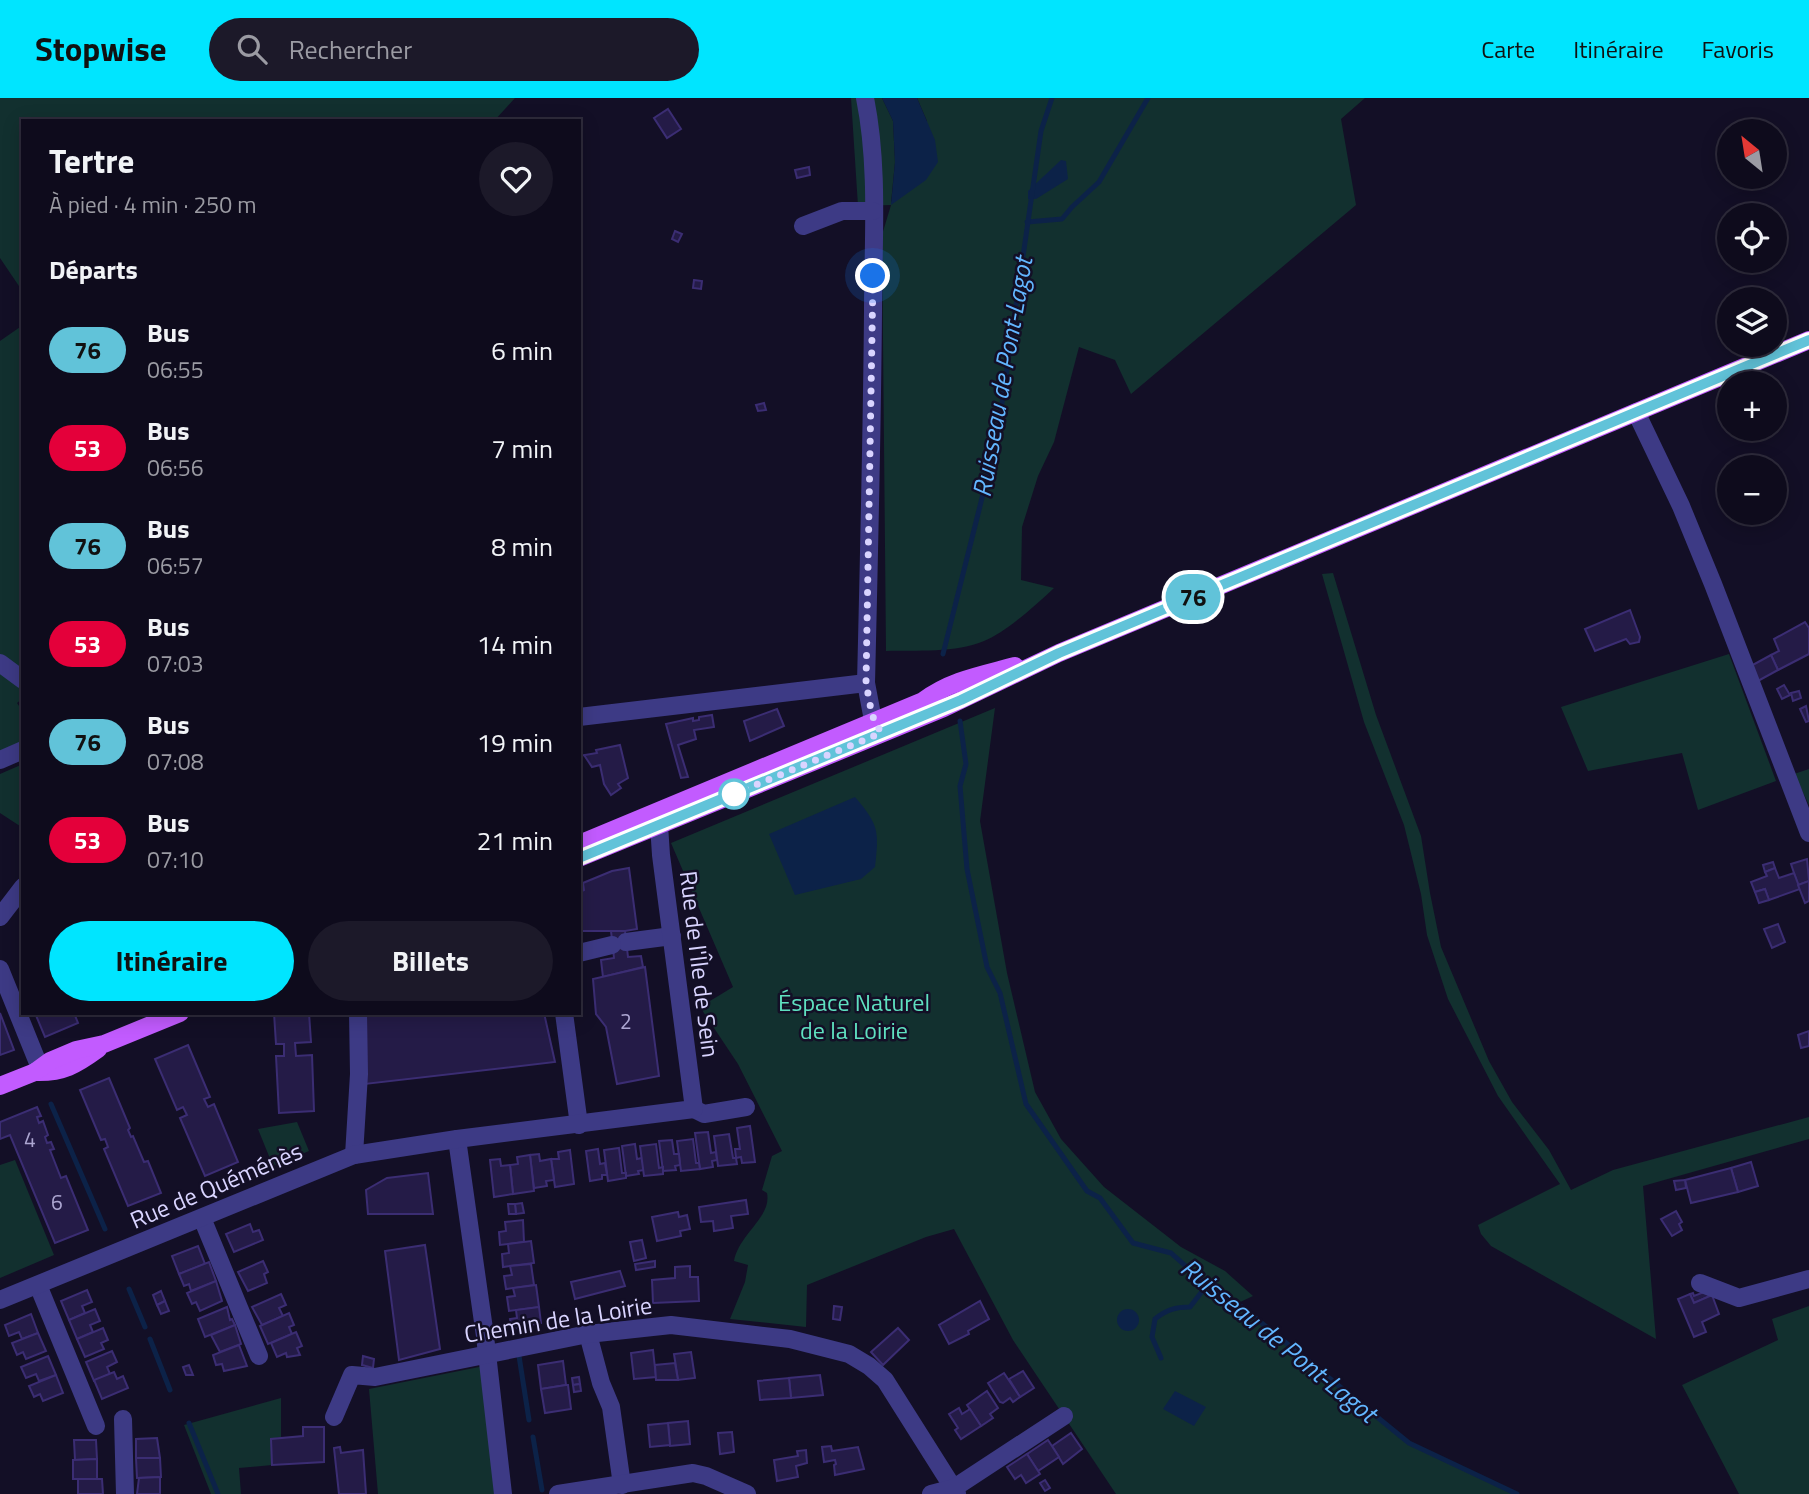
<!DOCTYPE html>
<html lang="fr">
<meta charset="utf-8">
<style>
body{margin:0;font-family:"Titillium Web",sans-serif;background:#1c1929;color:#f1f3f6;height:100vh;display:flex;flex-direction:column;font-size:26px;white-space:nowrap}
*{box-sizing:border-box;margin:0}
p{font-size:23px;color:#9b9ba3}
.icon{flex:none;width:38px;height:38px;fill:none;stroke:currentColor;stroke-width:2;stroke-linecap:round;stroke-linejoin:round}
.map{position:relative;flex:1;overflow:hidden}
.panel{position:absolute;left:21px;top:21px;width:560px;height:896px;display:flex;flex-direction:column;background:#0e0b1c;border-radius:0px;box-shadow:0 4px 18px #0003,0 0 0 2px #2e2b3b}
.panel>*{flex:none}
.badge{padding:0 14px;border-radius:23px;font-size:24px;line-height:46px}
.needle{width:46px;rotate:330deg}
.controls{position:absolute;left:1717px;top:21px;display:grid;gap:14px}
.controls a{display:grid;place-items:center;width:70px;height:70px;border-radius:50%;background:#0e0b1c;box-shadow:0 4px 18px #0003,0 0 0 2px #2e2b3b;font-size:35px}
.you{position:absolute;width:35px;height:35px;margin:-18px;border:5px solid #fff;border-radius:50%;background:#1a73e8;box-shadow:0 0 0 10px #1a73e833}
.map>.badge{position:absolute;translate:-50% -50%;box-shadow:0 0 0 4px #fff}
h2{padding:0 28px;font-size:26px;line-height:63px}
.round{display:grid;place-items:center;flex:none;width:74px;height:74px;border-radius:37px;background:#1c1929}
.headline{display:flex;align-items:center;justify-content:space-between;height:119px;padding:0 28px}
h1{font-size:33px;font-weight:700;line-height:52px}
.primary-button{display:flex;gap:14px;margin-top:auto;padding:14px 28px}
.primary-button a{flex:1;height:80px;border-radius:42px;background:#00e5ff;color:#111;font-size:28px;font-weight:700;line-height:80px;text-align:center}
.primary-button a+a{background:#1c1929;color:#f1f3f6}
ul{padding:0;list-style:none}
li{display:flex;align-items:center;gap:21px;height:98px;padding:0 28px}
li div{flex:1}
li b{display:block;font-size:26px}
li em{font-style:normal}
li .badge{min-width:77px;font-weight:700;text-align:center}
header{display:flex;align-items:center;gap:42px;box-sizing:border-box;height:98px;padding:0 35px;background:#00e5ff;color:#111}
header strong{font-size:33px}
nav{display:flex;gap:38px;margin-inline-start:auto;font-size:24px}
.search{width:490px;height:63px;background:#1c1929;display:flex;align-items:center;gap:18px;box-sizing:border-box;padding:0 24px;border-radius:38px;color:#9b9ba3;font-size:26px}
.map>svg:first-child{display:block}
</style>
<header>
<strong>Stopwise</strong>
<div class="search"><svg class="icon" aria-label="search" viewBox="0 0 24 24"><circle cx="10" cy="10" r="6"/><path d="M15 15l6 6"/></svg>Rechercher</div>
<nav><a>Carte</a><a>Itinéraire</a><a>Favoris</a></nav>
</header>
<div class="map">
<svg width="1809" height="1396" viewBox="0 0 1809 1396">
<rect width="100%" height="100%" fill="#130f26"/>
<g fill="#12302f">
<polygon points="0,0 515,0 494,23 23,23 23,194 0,160"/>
<path d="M851,0H882L893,23L895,64L891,105L927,23L917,0H1365L1341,21L1356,107L1131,296L1115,262L1079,249L1054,344L1038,378L1022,429L1021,482L1054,490C1036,507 1006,534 984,543C957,555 915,552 886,553L882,137L891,107L858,108Z"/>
<polygon points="23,227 23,600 17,605 23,614 23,646 0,657 0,243"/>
<polygon points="1333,475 1376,617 1421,738 1430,795 1441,849 1489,963 1512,1004 1549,1052 1571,1092 1613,1072 1809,1019 1809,1041 1643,1088 1656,1241 1491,1148 1481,1136 1478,1127 1560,1086 1498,998 1448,901 1427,837 1421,796 1404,727 1364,624 1322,476"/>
<polygon points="1729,556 1776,683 1698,712 1682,655 1588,673 1561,609"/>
<path d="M995,610L980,723L1007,875L1035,994L1061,1041L1104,1089L1181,1149L1225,1173L1253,1198L1236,1206L1242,1209L1409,1345L1517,1396H1116L1013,1242L954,1131L926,1139L807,1187L806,1229L730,1221L745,1184L748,1167L734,1163C739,1136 772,1119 767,1095L762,1092L772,1058L782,1053L738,966L700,909L733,889L671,745Z"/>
<polygon points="23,666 23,730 0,715 0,676"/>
<polygon points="1809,671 1809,707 1794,676"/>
<polygon points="297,1024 309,1053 273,1068 258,1031"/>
<polygon points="15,1062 54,1157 0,1180 0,1067"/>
<polygon points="1809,1208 1809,1396 1739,1396 1682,1287 1778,1242 1772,1221"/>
<polygon points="489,1267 503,1396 378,1396 369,1291"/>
<polygon points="281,1300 281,1339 271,1341 272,1367 239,1370 241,1396 211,1396 184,1327"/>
</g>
<g fill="#0c2248">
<polygon points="882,0 917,0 935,42 938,64 926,82 891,107 895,64 893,23"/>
<polygon points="1061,62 1066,63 1068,81 1036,101 1028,101 1028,93"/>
<path d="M855,699C879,727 879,733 875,769L861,781L795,797L769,736Z"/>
<circle cx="1128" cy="1222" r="11"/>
<polygon points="1175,1293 1206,1309 1194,1328 1163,1311"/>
</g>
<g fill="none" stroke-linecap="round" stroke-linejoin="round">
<g stroke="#0c2248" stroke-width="5">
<polyline points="1027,124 1062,121 1072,109 1099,84 1148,0"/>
<polyline points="943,556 997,340 1041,33 1052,0"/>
<polyline points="960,623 966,666 960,688 967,771 987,869 1000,895 1026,1006 1087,1093 1100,1100 1133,1145 1171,1155 1207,1187 1242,1209 1409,1345 1517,1396"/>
<polyline points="51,1006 105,1131"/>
<polyline points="129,1191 145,1229"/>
<polyline points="150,1241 170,1292"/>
<polyline points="519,1258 529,1322"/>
<path d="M1161,1260L1152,1239L1155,1221C1166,1212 1175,1209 1190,1209L1207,1187"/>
<polyline points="189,1325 218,1396"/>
<polyline points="533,1339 542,1392"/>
</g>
</g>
<g fill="#241b47" stroke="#3b2d73" stroke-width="2">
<polygon points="668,11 681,31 667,40 654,20"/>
<polygon points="809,69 810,77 797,80 795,72"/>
<polygon points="675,133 682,136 678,144 672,141"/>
<polygon points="694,182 702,183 701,191 693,190"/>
<polygon points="764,305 766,312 758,313 756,307"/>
<polygon points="1630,512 1640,539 1639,544 1630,546 1626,541 1595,553 1585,531"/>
<polygon points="1805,524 1809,530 1809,556 1778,572 1771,557 1779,553 1774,541"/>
<polygon points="1771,557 1778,572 1756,584 1749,569"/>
<polygon points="1784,587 1790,597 1782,601 1777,591"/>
<polygon points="1799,593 1801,600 1793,603 1791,595"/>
<polygon points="1806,608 1809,623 1806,624 1800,611"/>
<polygon points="777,611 784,628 750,643 744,623"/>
<polygon points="712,617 714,629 694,632 696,641 678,647 688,679 681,680 666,626 693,620 693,623 699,622 699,619"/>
<polygon points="620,647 628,680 618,686 621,690 611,697 604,686 600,667 592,669 584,657 579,658 597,655 596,652"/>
<polygon points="1807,761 1809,783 1798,787 1791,766"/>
<polygon points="1773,764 1775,770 1765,774 1763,767"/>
<polygon points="629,770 637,831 625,833 579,833 579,794 584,792 583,785 612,773"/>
<polygon points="1775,770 1779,780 1794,775 1800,791 1769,802 1765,791 1755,794 1751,784 1767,778 1765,774"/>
<polygon points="1809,783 1809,803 1805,805 1798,787"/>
<polygon points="1765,791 1769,802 1759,805 1755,794"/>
<polygon points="1778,826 1785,844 1772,850 1764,831"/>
<polygon points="611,833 625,833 628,859 641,858 643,869 603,879 601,862 614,860"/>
<polygon points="645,869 659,978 617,986 606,929 596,916 593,881"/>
<polygon points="0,915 14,952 0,957"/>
<polygon points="35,915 74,915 78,925 45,939"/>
<polygon points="274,915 309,915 311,944 295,945 296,958 312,957 314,1013 279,1015 276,958 284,958 284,946 276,946"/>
<polygon points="365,915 544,915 555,964 365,986"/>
<polygon points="1809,933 1809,948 1801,950 1798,937"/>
<polygon points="188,947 210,999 204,1001 208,1009 214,1006 238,1064 205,1078 180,1020 187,1017 183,1009 177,1012 155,961"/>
<polygon points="109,980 130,1030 128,1032 131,1039 133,1038 144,1064 148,1063 161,1095 128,1108 104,1051 108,1049 105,1041 101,1042 80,992"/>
<polygon points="37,1009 41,1018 37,1019 39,1025 43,1023 48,1037 45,1039 47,1045 51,1044 54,1051 50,1052 61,1080 66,1078 88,1132 55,1145 10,1037 0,1041 0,1024"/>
<polygon points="750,1028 755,1064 742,1065 741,1059 736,1060 735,1051 740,1051 737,1030"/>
<polygon points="708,1034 711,1055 716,1054 717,1062 712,1063 713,1069 700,1071 695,1035"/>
<polygon points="729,1036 733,1060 736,1060 737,1066 718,1068 714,1038"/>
<polygon points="693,1041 696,1065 699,1065 700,1071 681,1073 677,1043"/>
<polygon points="672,1042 674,1056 679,1056 680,1067 675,1068 676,1072 663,1073 659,1043"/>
<polygon points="635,1046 637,1061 642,1060 644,1072 638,1073 639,1076 626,1078 622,1048"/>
<polygon points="656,1046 659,1070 663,1069 663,1076 644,1078 640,1048"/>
<polygon points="619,1050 622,1075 626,1075 626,1080 608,1083 604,1052"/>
<polygon points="598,1051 600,1066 605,1065 607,1077 602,1077 602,1081 590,1083 586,1053"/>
<polygon points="570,1052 574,1086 555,1089 551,1061 559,1061 558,1054"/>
<polygon points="539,1056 540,1063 551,1061 554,1082 546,1083 547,1088 534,1090 530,1057"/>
<polygon points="530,1057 534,1093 513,1096 510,1067 518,1066 517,1059"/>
<polygon points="500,1061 501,1068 510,1067 513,1096 494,1099 490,1062"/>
<polygon points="1751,1064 1758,1088 1738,1094 1731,1070"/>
<polygon points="1731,1070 1738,1094 1691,1105 1685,1082"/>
<polygon points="428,1075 433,1116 368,1116 366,1092 387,1080"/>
<polygon points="1685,1082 1686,1090 1676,1092 1674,1083"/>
<polygon points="746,1102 748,1116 731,1118 733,1130 714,1133 713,1123 701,1124 699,1109"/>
<polygon points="522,1105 524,1115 516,1116 515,1106"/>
<polygon points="508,1106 515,1106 516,1116 509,1116"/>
<polygon points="1676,1113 1682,1124 1679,1126 1682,1132 1672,1138 1661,1121"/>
<polygon points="678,1114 679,1119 687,1117 690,1131 680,1133 681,1138 657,1143 652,1119"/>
<polygon points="523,1122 524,1144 500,1147 499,1134 506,1133 505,1124"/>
<polygon points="250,1126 253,1134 259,1132 263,1142 234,1154 226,1136"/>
<polygon points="642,1142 646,1160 634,1163 630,1144"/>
<polygon points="531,1143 534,1165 503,1169 502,1156 509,1155 508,1146"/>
<polygon points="425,1147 440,1251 399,1262 385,1153"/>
<polygon points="198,1148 205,1166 179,1176 172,1158"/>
<polygon points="263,1163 268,1174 264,1176 267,1185 248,1193 238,1174"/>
<polygon points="655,1163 655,1169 636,1172 635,1166"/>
<polygon points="209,1164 216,1183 191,1193 189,1186 184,1188 179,1176"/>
<polygon points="531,1166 534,1187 506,1191 504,1178 512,1177 510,1168"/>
<polygon points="690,1168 690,1179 698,1179 699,1203 653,1205 652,1182 675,1180 675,1169"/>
<polygon points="620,1173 625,1188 575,1201 571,1184"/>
<polygon points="216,1183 222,1203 200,1213 196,1204 192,1206 187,1195"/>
<polygon points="536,1187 539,1209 509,1213 507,1199 515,1198 513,1190"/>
<polygon points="87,1192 92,1204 82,1208 85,1215 69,1222 61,1203"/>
<polygon points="161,1193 165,1203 157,1207 153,1197"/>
<polygon points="1704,1194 1710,1198 1694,1205 1690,1196 1693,1195 1694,1198"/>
<polygon points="281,1196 286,1207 279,1210 283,1218 262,1227 252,1209"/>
<polygon points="1690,1196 1694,1205 1712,1197 1719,1216 1702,1224 1706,1234 1694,1239 1678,1201"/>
<polygon points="165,1203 169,1213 161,1216 157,1207"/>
<polygon points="980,1203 989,1221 968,1233 969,1236 949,1246 939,1227"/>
<polygon points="834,1208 842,1209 840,1222 833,1221"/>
<polygon points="227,1209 230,1222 232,1221 235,1227 205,1239 198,1221"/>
<polygon points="539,1209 541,1225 512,1231 510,1221 517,1220 516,1212"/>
<polygon points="95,1211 100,1223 90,1227 93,1234 77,1241 69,1222"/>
<polygon points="289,1215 294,1227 289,1229 292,1236 268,1246 260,1228"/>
<polygon points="31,1216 38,1235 22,1241 19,1234 9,1238 5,1227"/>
<polygon points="235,1227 241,1246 220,1254 211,1237"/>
<polygon points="103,1230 108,1242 101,1245 104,1251 85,1259 77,1241"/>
<polygon points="898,1230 909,1242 883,1267 871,1254"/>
<polygon points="296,1234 302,1248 297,1250 300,1257 287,1259 286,1255 277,1259 271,1245"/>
<polygon points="38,1235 46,1253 26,1261 23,1254 17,1257 12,1245"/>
<polygon points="239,1247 247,1268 224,1273 222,1266 216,1267 213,1257"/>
<polygon points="653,1252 656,1279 634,1281 631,1255"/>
<polygon points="112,1253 117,1264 107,1269 110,1276 94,1283 86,1264"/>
<polygon points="691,1254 695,1280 678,1282 674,1256"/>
<polygon points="48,1258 56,1277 39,1283 36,1276 26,1280 21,1269"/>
<polygon points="363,1258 374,1261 373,1270 362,1267"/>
<polygon points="563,1263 566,1287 541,1291 538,1267"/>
<polygon points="675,1265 678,1282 656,1282 655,1267"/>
<polygon points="189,1267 193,1277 186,1277 183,1269"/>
<polygon points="1023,1273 1034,1290 1020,1299 1009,1281"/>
<polygon points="114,1274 117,1281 123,1278 128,1290 102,1301 94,1282"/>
<polygon points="1004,1275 1020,1299 1013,1304 1010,1300 1003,1305 1000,1304 988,1285"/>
<polygon points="56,1277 63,1295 43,1303 40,1296 34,1299 29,1288"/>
<polygon points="820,1277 823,1297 791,1300 789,1280"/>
<polygon points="579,1279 580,1286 573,1287 572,1280"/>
<polygon points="789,1280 791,1300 760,1302 758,1283"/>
<polygon points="580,1286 581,1293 574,1294 573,1287"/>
<polygon points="566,1287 568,1287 571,1311 545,1315 541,1291"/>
<polygon points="987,1293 998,1310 990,1316 993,1320 981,1328 967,1307"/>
<polygon points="959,1310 962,1316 970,1311 981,1328 961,1341 955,1332 958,1330 949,1316"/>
<polygon points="688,1323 690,1346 670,1348 668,1325"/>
<polygon points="668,1325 670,1347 650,1349 648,1327"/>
<polygon points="303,1329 324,1329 324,1364 272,1367 271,1341 303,1338"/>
<polygon points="732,1334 734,1354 720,1356 718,1335"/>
<polygon points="1071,1335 1082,1351 1063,1366 1052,1348"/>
<polygon points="157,1340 160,1360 136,1360 136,1341"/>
<polygon points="74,1342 96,1342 97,1361 75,1362"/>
<polygon points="1048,1342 1059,1359 1038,1373 1027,1356"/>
<polygon points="831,1348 832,1353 858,1349 864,1371 835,1377 834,1367 836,1366 835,1362 824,1364 822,1349"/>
<polygon points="340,1349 341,1355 363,1352 366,1396 339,1396 334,1350"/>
<polygon points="806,1352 807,1365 796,1368 798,1379 777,1383 774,1362 798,1358 797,1353"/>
<polygon points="1027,1356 1040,1376 1026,1385 1021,1377 1015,1381 1007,1369"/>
<polygon points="136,1360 160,1360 161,1379 137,1380"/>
<polygon points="97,1361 97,1381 73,1381 73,1362"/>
<polygon points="160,1379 160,1396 137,1396 139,1380"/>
<polygon points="78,1381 102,1381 103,1396 78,1396"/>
<polygon points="1045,1382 1050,1390 1045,1393 1040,1385"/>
</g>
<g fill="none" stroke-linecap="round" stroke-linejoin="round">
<g stroke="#3d3a85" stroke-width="18">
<path d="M865,0C879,69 873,143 873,213C872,337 869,461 866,585L872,617L881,635"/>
<polyline points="803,128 842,113 873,113"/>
<polyline points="1636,314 1681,408 1713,486 1809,735"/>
<polyline points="0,565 23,582"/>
<polyline points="579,619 866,585"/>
<polyline points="0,662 23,652"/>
<polyline points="0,819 23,789"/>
<polyline points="626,844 672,838"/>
<polyline points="579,855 612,847"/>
<polyline points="0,871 40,970"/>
<polyline points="564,915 579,1027"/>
<polyline points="694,1011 704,1016 746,1009"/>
<polyline points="457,1041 485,1238 503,1396"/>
<polyline points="354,1057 359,976 358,915"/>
<polyline points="202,1120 259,1258"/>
<polyline points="1700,1185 1739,1200 1809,1181"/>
<polyline points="38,1187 96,1328"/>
<polyline points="0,1202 354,1057 457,1041 694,1011 661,757 659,727"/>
<polyline points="588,1236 601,1285 611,1309 622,1387"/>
<polyline points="334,1319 352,1277 375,1279 588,1236 671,1227 790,1241 849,1256 869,1268 885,1282 957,1396"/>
<polyline points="123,1321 125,1396"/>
<polyline points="558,1396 693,1375 706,1378 747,1396"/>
<polyline points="931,1396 954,1390 1064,1318"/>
</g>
<g stroke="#c25bff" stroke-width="18">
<path d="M579,746L923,603C951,582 982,577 1015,568"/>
<polyline points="579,760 944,610 1059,555 1809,242"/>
<path d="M35,974C63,975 76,967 98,951"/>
<polyline points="0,988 35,974 50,963 76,952 104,946 180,915"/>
</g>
</g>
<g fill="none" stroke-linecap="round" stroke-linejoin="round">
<defs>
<polyline id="line" points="579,760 961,602 1059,555 1809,242"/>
</defs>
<use href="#line" stroke="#fff" stroke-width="16"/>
<use href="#line" stroke="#61c3d9" stroke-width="10"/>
<polyline stroke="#d9d4ff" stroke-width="7" stroke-dasharray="0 12.6" points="734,696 881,635 872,617 866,585 873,178"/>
</g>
<circle fill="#fff" stroke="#61c3d9" stroke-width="3.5" cx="734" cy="696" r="14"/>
<g text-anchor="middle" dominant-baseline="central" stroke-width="5" stroke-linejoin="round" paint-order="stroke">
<g font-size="21" fill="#aca6d1">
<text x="626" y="923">2</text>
<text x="30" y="1041">4</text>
<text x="57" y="1104">6</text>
</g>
<g font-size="24" fill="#d9d4ff" stroke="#130f26">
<text transform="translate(700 866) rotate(83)">Rue de l'Île de Sein</text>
<text transform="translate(216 1087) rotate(-23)">Rue de Quéménès</text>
<text transform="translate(558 1221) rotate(-9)">Chemin de la Loirie</text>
</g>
<g font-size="24" fill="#5fe0c0" stroke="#130f26">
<text x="854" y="904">Éspace Naturel<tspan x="854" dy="28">de la Loirie</tspan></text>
</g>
<g font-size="26" font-style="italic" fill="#62b6ff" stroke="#130f26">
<text transform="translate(1002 279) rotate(-80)">Ruisseau de Pont-Lagot</text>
<text transform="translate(1279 1242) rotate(39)">Ruisseau de Pont-Lagot</text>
</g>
</g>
</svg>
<div class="controls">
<a><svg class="needle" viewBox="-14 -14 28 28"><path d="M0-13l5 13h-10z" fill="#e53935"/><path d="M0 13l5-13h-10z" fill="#9b9ba3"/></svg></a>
<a><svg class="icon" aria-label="locate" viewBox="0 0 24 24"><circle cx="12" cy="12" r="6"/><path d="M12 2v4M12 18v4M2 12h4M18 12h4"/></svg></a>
<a><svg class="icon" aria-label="layers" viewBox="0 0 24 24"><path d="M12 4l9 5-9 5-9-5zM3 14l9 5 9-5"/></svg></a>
<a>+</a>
<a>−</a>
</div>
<div class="you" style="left:873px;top:178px"></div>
<b class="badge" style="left:1193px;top:499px;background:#61c3d9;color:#111">76</b>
<section class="panel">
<div class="headline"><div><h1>Tertre</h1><p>À pied · 4 min · 250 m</p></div><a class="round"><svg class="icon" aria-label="heart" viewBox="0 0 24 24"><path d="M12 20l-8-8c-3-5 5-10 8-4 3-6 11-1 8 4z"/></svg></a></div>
<h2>Départs</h2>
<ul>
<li><span class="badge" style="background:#61c3d9;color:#111">76</span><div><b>Bus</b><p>06:55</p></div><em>6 min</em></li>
<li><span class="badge" style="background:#e4003a;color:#fff">53</span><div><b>Bus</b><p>06:56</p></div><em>7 min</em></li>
<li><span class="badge" style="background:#61c3d9;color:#111">76</span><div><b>Bus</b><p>06:57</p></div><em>8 min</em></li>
<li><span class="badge" style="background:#e4003a;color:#fff">53</span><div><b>Bus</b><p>07:03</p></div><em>14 min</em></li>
<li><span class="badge" style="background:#61c3d9;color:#111">76</span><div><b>Bus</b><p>07:08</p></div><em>19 min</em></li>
<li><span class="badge" style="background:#e4003a;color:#fff">53</span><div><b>Bus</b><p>07:10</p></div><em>21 min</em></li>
</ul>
<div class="primary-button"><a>Itinéraire</a><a>Billets</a></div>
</section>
</div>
